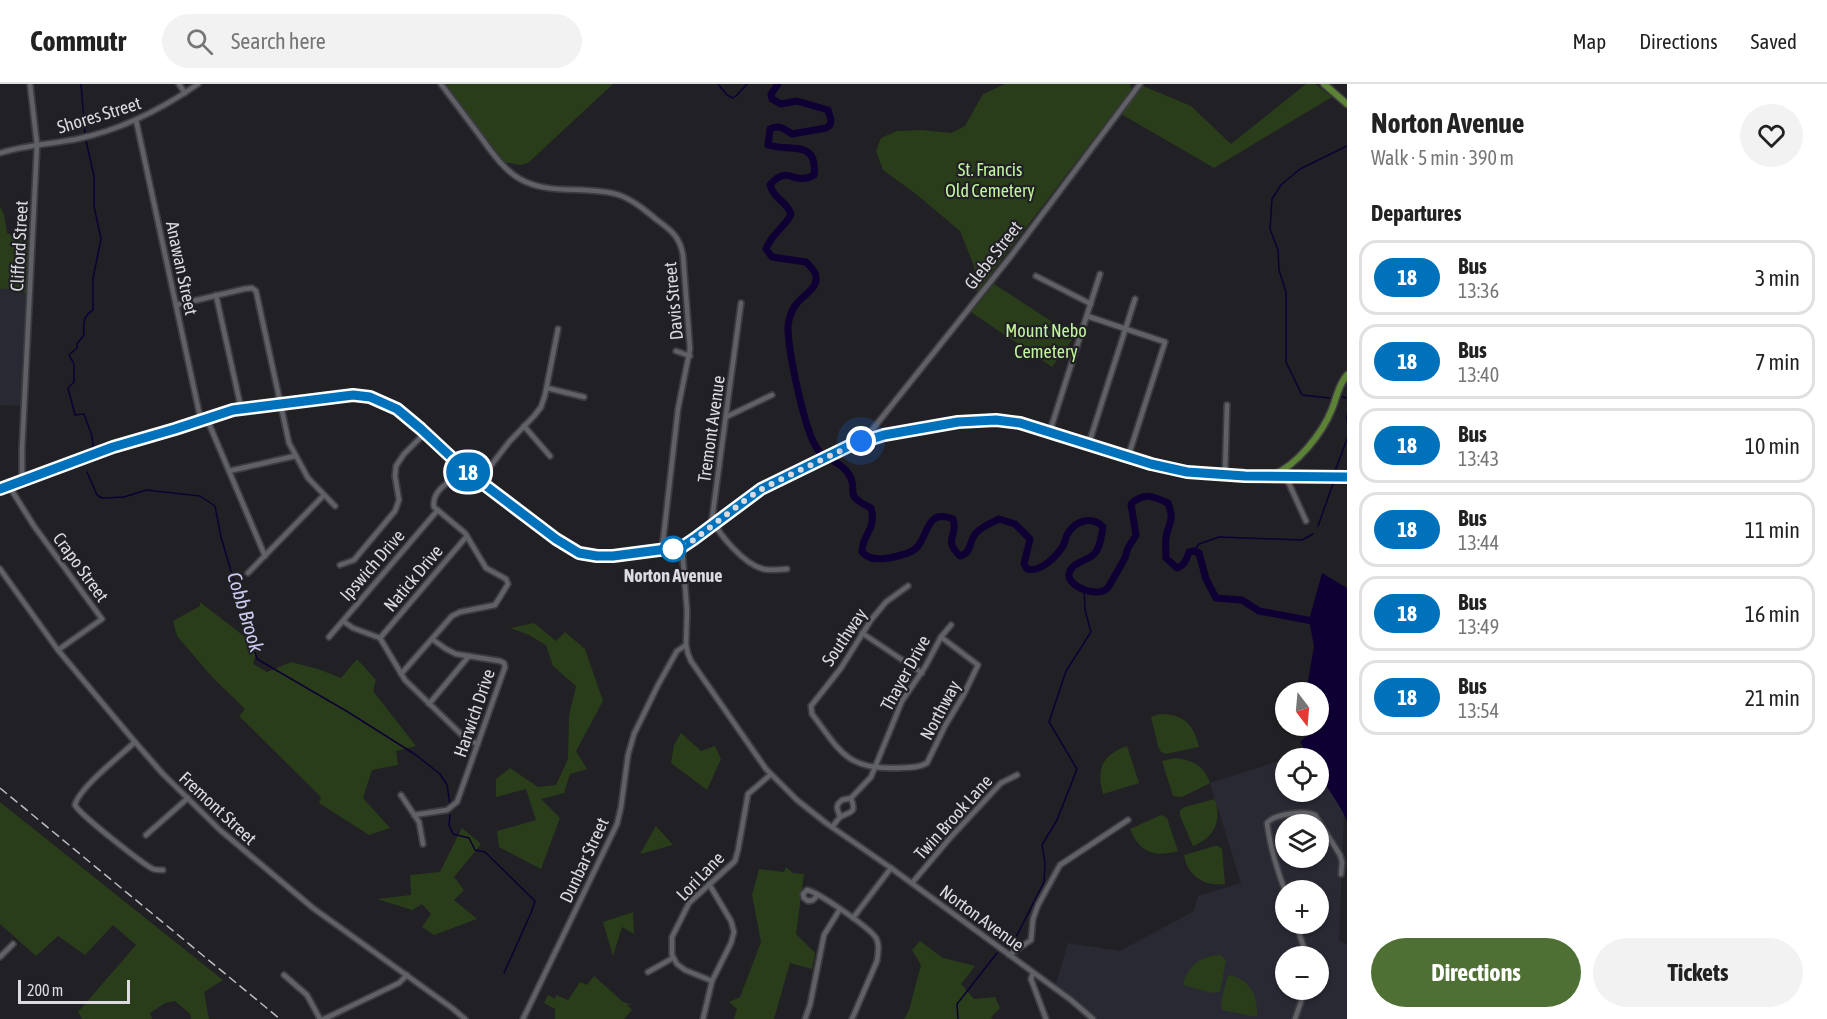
<!DOCTYPE html>
<meta charset="utf-8">
<style>
body{margin:0;font-family:"Asap Condensed",sans-serif;background:#f2f2f2;color:#222;height:100vh;display:flex;flex-direction:column;font-size:22px;white-space:nowrap}
*{box-sizing:border-box;margin:0}
p{font-size:20px;color:#767676}
.icon{flex:none;width:33px;height:33px;fill:none;stroke:currentColor;stroke-width:2;stroke-linecap:round;stroke-linejoin:round}
.map{position:relative;flex:1;overflow:hidden}
.drawer{display:flex;flex-direction:column;background:#fff;width:480px}
.drawer>*{flex:none}
.badge{padding:0 12px;border-radius:20px;font-size:21px;line-height:39px}
.needle{width:39px;rotate:164deg}
.buttons{position:absolute;left:1275px;top:598px;display:grid;gap:12px}
.buttons a{display:grid;place-items:center;width:54px;height:54px;border-radius:50%;background:#fff;box-shadow:0 2px 4px #0004;font-size:30px}
.scale{position:absolute;left:18px;bottom:15px;width:112px;box-sizing:border-box;padding-left:6px;border:3px solid #dbdbdf;border-top:0;font-size:16px;line-height:21px;white-space:nowrap;color:#dbdbdf;-webkit-text-stroke:4px #202025;paint-order:stroke}
.you{position:absolute;width:30px;height:30px;margin:-15px;border:4px solid #fff;border-radius:50%;background:#1a73e8;box-shadow:0 0 0 9px #1a73e833}
.map>.badge{position:absolute;translate:-50% -50%;box-shadow:0 0 0 3px #fff}
h2{padding:0 24px;font-size:22px;line-height:54px}
.round{display:grid;place-items:center;flex:none;width:63px;height:63px;border-radius:32px;background:#f2f2f2}
.head{display:flex;align-items:center;justify-content:space-between;height:102px;padding:0 24px}
h1{font-size:28px;font-weight:700;line-height:45px}
.button{display:flex;gap:12px;margin-top:auto;padding:12px 24px}
.button a{flex:1;height:69px;border-radius:36px;background:#4f7034;color:#fff;font-size:24px;font-weight:700;line-height:69px;text-align:center}
.button a+a{background:#f2f2f2;color:#222}
ul{padding:0;list-style:none}
li{display:flex;align-items:center;gap:18px;height:75px;margin:0 12px 9px;padding:0 12px;border:3px solid #e0e0e0;border-radius:18px}
li div{flex:1}
li b{display:block;font-size:22px}
li em{font-style:normal}
li .badge{min-width:66px;font-weight:700;text-align:center}
header{display:flex;align-items:center;gap:36px;box-sizing:border-box;height:84px;padding:0 30px;background:#fff;border-bottom:2px solid #e0e0e0}
header strong{font-size:28px}
nav{display:flex;gap:33px;margin-inline-start:auto;font-size:21px}
.search{width:420px;height:54px;background:#f2f2f2;display:flex;align-items:center;gap:15px;box-sizing:border-box;padding:0 21px;border-radius:33px;color:#767676;font-size:22px}
main{display:flex;flex:1;min-height:0}
.map>svg:first-child{display:block}
</style>
<header>
<strong>Commutr</strong>
<div class="search"><svg class="icon" aria-label="search" viewBox="0 0 24 24"><circle cx="10" cy="10" r="6"/><path d="M15 15l6 6"/></svg>Search here</div>
<nav><a>Map</a><a>Directions</a><a>Saved</a></nav>
</header>
<main>
<div class="map">
<svg width="1347" height="935" viewBox="0 0 1347 935">
<rect width="100%" height="100%" fill="#202025"/>
<g fill="#292934" fill-rule="evenodd">
<polygon points="2,201 27,210 21,322 0,321 0,202"/>
<path d="M1307,668L1313,675H1286V708H1318L1319,687V692L1339,716L1344,729L1339,857L1347,860V935H1097L1076,915L1056,900L1068,859L1120,867L1194,827L1198,812L1241,799L1210,699ZM1286,741H1318V774H1286ZM1286,807H1318V840H1286ZM1286,873H1318V906H1286Z"/>
</g>
<g fill="#293d1a">
<polygon points="445,0 613,0 528,79 520,81 504,78"/>
<polygon points="1005,0 1130,0 1131,6 977,208 975,203 974,182 960,147 916,110 883,86 876,67 881,54 897,47 922,46 951,49 965,42 983,10"/>
<polygon points="1306,0 1315,0 1332,13 1214,84 1121,30 1143,2 1191,22 1231,60"/>
<polygon points="0,122 4,131 7,149 15,153 28,156 27,210 12,204 0,205"/>
<polygon points="994,200 1071,250 1072,256 1052,283 971,228"/>
<polygon points="200,518 258,563 253,580 267,588 291,578 318,585 341,594 357,575 376,596 373,607 416,662 396,667 398,681 372,686 363,714 390,744 369,751 319,719 321,713 239,632 245,625 213,594 177,552 173,537 200,522"/>
<polygon points="534,539 556,557 565,548 585,565 603,617 576,667 587,685 570,690 564,709 541,715 560,734 541,785 499,763 497,747 536,736 526,705 496,713 496,695 510,684 538,703 556,701 568,675 569,631 576,602 553,582 546,561 529,551 510,544"/>
<path d="M1160,630C1184,630 1194,641 1199,663L1166,670L1161,668L1158,662L1151,633Z"/>
<polygon points="681,649 701,667 715,662 721,675 707,706 671,679 674,661"/>
<path d="M1127,662L1139,699L1103,710C1096,685 1102,671 1127,662Z"/>
<path d="M1175,674C1193,676 1204,682 1210,699L1182,713L1173,712L1162,677Z"/>
<path d="M1215,715C1222,737 1214,754 1193,762L1180,732V726L1185,723Z"/>
<polygon points="0,718 223,896 204,908 209,935 191,935 190,930 175,917 165,919 150,929 152,935 82,935 78,928 136,861 113,841 85,871 58,852 36,872 0,840"/>
<path d="M1161,731L1167,734L1178,767C1154,774 1139,768 1130,745Z"/>
<polygon points="656,742 673,761 640,770"/>
<polygon points="462,744 481,760 454,793 464,806 454,816 477,835 434,851 422,843 431,830 422,820 412,826 377,815 411,811 410,791 440,788"/>
<path d="M1215,762H1218L1222,765L1225,800C1205,803 1187,792 1184,771Z"/>
<polygon points="786,783 793,789 804,790 796,850 815,869 812,885 790,879 774,935 734,935 737,925 729,918 740,913 761,858 752,811 759,785 784,788"/>
<polygon points="633,828 634,850 622,843 613,872 603,838"/>
<polygon points="920,857 943,874 975,882 961,900 974,915 995,913 1000,924 991,933 993,935 904,935 909,926 921,881 912,866"/>
<path d="M1220,871L1226,876L1220,908L1212,909L1183,901C1187,882 1200,872 1220,871Z"/>
<path d="M1228,891C1250,894 1258,912 1257,933L1222,926C1219,916 1226,902 1228,891Z"/>
<polygon points="594,892 623,918 633,921 627,921 632,926 624,935 555,935 555,925 544,919 548,911 555,915 556,911 568,916 580,898 587,901"/>
</g>
<path fill="#0e0033" d="M1322,489L1347,504V738C1340,716 1318,699 1318,675H1311L1300,658L1311,648L1313,642H1318V609H1306L1314,562L1309,536Z"/>
<g fill="none" stroke-linecap="round" stroke-linejoin="round">
<g stroke="#0e0033" stroke-width="1.5">
<polyline points="81,0 85,50"/>
<polyline points="718,0 727,11 733,14 737,11 747,0"/>
<path d="M86,57L94,92V122L101,155L93,194V226C83,232 83,240 84,251L77,260V264L69,271L74,280V298L68,304L75,331L84,330L92,352L93,362L87,369"/>
<polyline points="1342,313 1347,314"/>
<polyline points="1330,314 1302,311 1286,278 1286,208 1279,186 1278,166 1270,145 1272,115 1281,101 1300,85 1347,62"/>
<polyline points="1347,331 1347,337"/>
<polyline points="1335,387 1347,355"/>
<polyline points="87,388 97,411 102,414 124,413 146,406 200,412 215,422 221,453 257,575 348,628 416,671 440,690 447,701 450,720"/>
<polyline points="1318,442 1334,397"/>
<polyline points="1194,467 1199,460 1219,453 1302,456 1313,450"/>
<polyline points="450,731 449,741 453,750 469,754 475,766 485,768 535,817 531,829 504,889"/>
<polyline points="1006,862 1013,859 1044,798 1045,779 1042,761 1057,736 1077,685 1049,638 1066,587 1091,548 1085,526 1084,504"/>
<polyline points="958,935 957,920 997,869"/>
</g>
<path stroke="#0e0033" stroke-width="7" d="M778,0L771,10L772,15L781,20L797,17L828,26L831,36L830,41L826,44L792,50C785,45 778,40 770,45L768,61C790,68 818,55 814,91C794,103 788,79 770,101C775,117 786,116 791,130C785,144 773,147 766,165L772,173L806,178C809,181 813,185 815,189C821,205 801,211 795,222C791,227 788,238 788,243C788,266 805,352 819,367C827,375 842,379 848,389C861,408 840,409 871,424C877,446 862,450 862,468C864,470 866,472 869,473C879,478 912,471 918,462C929,448 927,425 953,435C959,452 942,455 960,472C973,469 968,456 977,448C983,442 991,439 999,435L1015,440L1030,455L1024,480L1027,485C1041,489 1058,471 1064,460C1065,457 1066,453 1067,451C1074,437 1092,431 1103,443C1101,452 1101,463 1094,470C1088,477 1071,478 1069,490C1067,503 1101,516 1109,502L1125,474L1128,464L1136,451L1131,420C1144,408 1153,412 1168,419C1175,439 1169,436 1166,453C1165,459 1166,467 1166,474L1177,484C1185,481 1186,476 1189,468L1194,467L1199,469L1206,495L1216,514L1242,516L1259,527L1318,538"/>
<defs>
<g id="minor">
<polyline points="179,0 185,9"/>
<path d="M441,0C453,16 465,32 477,48C489,64 502,85 520,95C550,112 587,101 619,111C633,116 645,126 657,136C671,146 680,153 683,171L690,265L678,325L662,466"/>
<polyline points="136,36 201,337"/>
<path d="M0,69C25,61 52,60 77,55C121,46 162,25 198,0"/>
<polyline points="1036,192 1091,220"/>
<polyline points="216,211 241,324"/>
<path d="M741,219L712,435C720,452 744,480 763,485C771,487 780,485 787,485"/>
<polyline points="176,221 244,205 252,204 256,207 289,359 308,394 335,422"/>
<polyline points="1087,232 1165,258 1128,373"/>
<polyline points="676,267 690,272"/>
<polyline points="547,304 584,313"/>
<polyline points="726,333 772,311"/>
<polyline points="207,335 265,472"/>
<polyline points="524,342 550,372"/>
<polyline points="1050,347 1100,190"/>
<polyline points="864,356 1011,172 1140,0"/>
<polyline points="1089,359 1135,215"/>
<polyline points="229,387 295,372"/>
<polyline points="1225,390 1227,321"/>
<polyline points="1286,393 1306,437"/>
<polyline points="22,397 22,365 37,61 30,0"/>
<polyline points="479,397 509,358 534,332 541,323 545,311 558,245"/>
<polyline points="9,402 34,442 102,535 58,566"/>
<polyline points="682,463 687,527 686,561 688,570 691,577 766,685 797,716 826,739 891,784 1071,916 1093,935"/>
<polyline points="340,481 354,476 395,427 399,416 395,392 396,382 404,370 425,349"/>
<polyline points="0,485 58,566 135,658 163,690 220,746 313,824 452,924 465,935"/>
<polyline points="248,489 324,411"/>
<path d="M908,502L886,518L871,536L841,584L811,622L812,630C839,665 845,685 894,684C905,683 917,685 927,679L945,642L963,612L978,581L941,553"/>
<polyline points="343,537 353,544 380,554 405,596 466,655 478,660"/>
<polyline points="862,549 922,589"/>
<polyline points="329,553 437,427"/>
<polyline points="380,554 467,452"/>
<path d="M401,590L452,532L460,528L495,521L508,500L506,495L486,484L465,449L434,423C431,406 452,396 465,386"/>
<polyline points="429,620 469,572"/>
<path d="M135,658C121,671 79,704 75,721C79,730 143,780 153,785C155,786 160,786 163,786"/>
<polyline points="401,711 419,738 423,760"/>
<polyline points="414,731 447,726 457,718 505,583 504,579 500,577 456,570 446,565 432,555"/>
<polyline points="840,733 837,724 838,720 842,716 851,714 871,693 902,617 925,583 941,553 951,541"/>
<path d="M832,743C835,740 838,734 842,732C853,727 856,728 851,714"/>
<polyline points="146,751 188,714"/>
<polyline points="912,799 950,754 1001,699 1017,691"/>
<path d="M1286,809C1277,786 1270,763 1267,739C1274,730 1305,726 1315,731L1340,771L1342,778L1341,790"/>
<path d="M818,811L813,816L808,817L804,814L803,810L807,806C818,808 870,844 876,854C880,861 878,869 877,877L852,935"/>
<polyline points="853,834 891,784"/>
<polyline points="1296,840 1307,873"/>
<polyline points="1009,871 1031,856 1033,835 1038,821 1060,781 1128,736"/>
<polyline points="0,873 13,860"/>
<polyline points="648,888 673,874"/>
<polyline points="1033,889 1031,895 1046,935"/>
<polyline points="284,891 307,911 320,935"/>
<polyline points="712,897 685,886 677,880 672,871 672,853 689,819 735,777 738,766 748,710 770,691"/>
<polyline points="324,935 399,899 407,891"/>
<polyline points="523,935 617,740 621,723 628,671 634,650 658,601 677,567 686,561"/>
<polyline points="703,935 712,897 731,859 734,848 731,837 709,800"/>
<polyline points="805,935 810,921 824,851 840,825"/>
<polyline points="1295,935 1305,906"/>
</g>
<g id="major">
<polyline points="1324,0 1347,20"/>
<path d="M1273,391C1297,381 1322,350 1332,325C1337,313 1338,301 1347,291"/>
<polyline points="0,405 113,363 175,345 233,326 353,311 375,315 397,325 421,345 465,386 556,455 579,469 597,472 613,472 682,463 694,455 761,405 849,362 884,350 950,339 989,336 1020,339 1151,380 1187,388 1245,392 1347,393"/>
</g>
</defs>
<use href="#minor" stroke="#3b3b40" stroke-width="8"/>
<use href="#major" stroke="#3b3b40" stroke-width="9"/>
<use href="#minor" stroke="#606067" stroke-width="4.5"/>
<use href="#major" stroke="#5c8235" stroke-width="6"/>
<polyline stroke="#bcbcc0" stroke-width="1.5" stroke-dasharray="9 4.5" stroke-linecap="butt" points="0,704 280,935"/>
</g>
<g fill="none" stroke-linecap="round" stroke-linejoin="round">
<defs>
<polyline id="line" points="0,405 113,363 175,345 233,326 353,311 370,313 397,325 421,345 465,386 556,455 579,469 597,472 613,472 682,463 694,455 761,405 849,362 884,351 958,338 996,336 1020,339 1151,380 1187,388 1245,392 1347,393"/>
</defs>
<use href="#line" stroke="#fff" stroke-width="14"/>
<use href="#line" stroke="#0072bc" stroke-width="9"/>
<polyline stroke="#dbdbdf" stroke-width="6" stroke-dasharray="0 10.8" points="673,465 691,458 748,414 765,403 861,357"/>
</g>
<circle fill="#fff" stroke="#0072bc" stroke-width="3" cx="673" cy="465" r="12"/>
<g text-anchor="middle" dominant-baseline="central" stroke-width="4.5" stroke-linejoin="round" paint-order="stroke">
<g font-size="18" fill="#dbdbdf" stroke="#202025">
<text transform="translate(99 31) rotate(-17)">Shores Street</text>
<text transform="translate(19 162) rotate(-87)">Clifford Street</text>
<text transform="translate(993 171) rotate(-52)">Glebe Street</text>
<text transform="translate(182 184) rotate(78)">Anawan Street</text>
<text transform="translate(673 217) rotate(-95)">Davis Street</text>
<text transform="translate(711 345) rotate(-82)">Tremont Avenue</text>
<text transform="translate(372 481) rotate(-49)">Ipswich Drive</text>
<text transform="translate(81 483) rotate(54)">Crapo Street</text>
<text transform="translate(413 494) rotate(-50)">Natick Drive</text>
<text transform="translate(844 553) rotate(-56)">Southway</text>
<text transform="translate(905 589) rotate(-61)">Thayer Drive</text>
<text transform="translate(940 626) rotate(-62)">Northway</text>
<text transform="translate(474 629) rotate(-71)">Harwich Drive</text>
<text transform="translate(218 724) rotate(43)">Fremont Street</text>
<text transform="translate(953 733) rotate(-48)">Twin Brook Lane</text>
<text transform="translate(584 776) rotate(-65)">Dunbar Street</text>
<text transform="translate(700 792) rotate(-46)">Lori Lane</text>
<text transform="translate(982 834) rotate(36)">Norton Avenue</text>
</g>
<g font-size="18" fill="#c2f59e" stroke="#202025">
<text x="990" y="85">St. Francis<tspan x="990" dy="21">Old Cemetery</tspan></text>
<text x="1046" y="246">Mount Nebo<tspan x="1046" dy="21">Cemetery</tspan></text>
</g>
<g font-size="18" font-weight="bold" fill="#dbdbdf" stroke="#202025">
<text x="673" y="491">Norton Avenue</text>
</g>
<g font-size="20" font-style="italic" fill="#cbcbef" stroke="#202025">
<text transform="translate(246 528) rotate(73)">Cobb Brook</text>
</g>
</g>
</svg>
<div class="buttons">
<a><svg class="needle" viewBox="-14 -14 28 28"><path d="M0-13l5 13h-10z" fill="#e53935"/><path d="M0 13l5-13h-10z" fill="#767676"/></svg></a>
<a><svg class="icon" aria-label="locate" viewBox="0 0 24 24"><circle cx="12" cy="12" r="6"/><path d="M12 2v4M12 18v4M2 12h4M18 12h4"/></svg></a>
<a><svg class="icon" aria-label="layers" viewBox="0 0 24 24"><path d="M12 4l9 5-9 5-9-5zM3 14l9 5 9-5"/></svg></a>
<a>+</a>
<a>−</a>
</div>
<div class="scale">200 m</div>
<div class="you" style="left:861px;top:357px"></div>
<b class="badge" style="left:468px;top:388px;background:#0072bc;color:#fff">18</b>
</div>
<section class="drawer">
<div class="head"><div><h1>Norton Avenue</h1><p>Walk · 5 min · 390 m</p></div><a class="round"><svg class="icon" aria-label="heart" viewBox="0 0 24 24"><path d="M12 20l-8-8c-3-5 5-10 8-4 3-6 11-1 8 4z"/></svg></a></div>
<h2>Departures</h2>
<ul>
<li><span class="badge" style="background:#0072bc;color:#fff">18</span><div><b>Bus</b><p>13:36</p></div><em>3 min</em></li>
<li><span class="badge" style="background:#0072bc;color:#fff">18</span><div><b>Bus</b><p>13:40</p></div><em>7 min</em></li>
<li><span class="badge" style="background:#0072bc;color:#fff">18</span><div><b>Bus</b><p>13:43</p></div><em>10 min</em></li>
<li><span class="badge" style="background:#0072bc;color:#fff">18</span><div><b>Bus</b><p>13:44</p></div><em>11 min</em></li>
<li><span class="badge" style="background:#0072bc;color:#fff">18</span><div><b>Bus</b><p>13:49</p></div><em>16 min</em></li>
<li><span class="badge" style="background:#0072bc;color:#fff">18</span><div><b>Bus</b><p>13:54</p></div><em>21 min</em></li>
</ul>
<div class="button"><a>Directions</a><a>Tickets</a></div>
</section>
</main>
